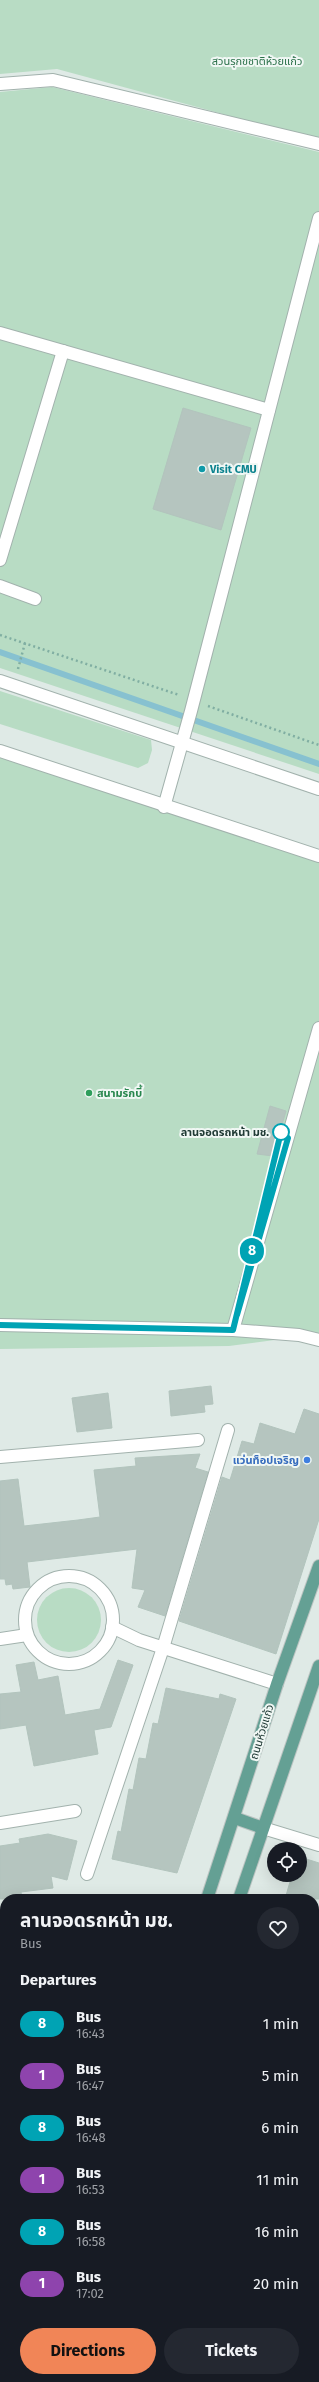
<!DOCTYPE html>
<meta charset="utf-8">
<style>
body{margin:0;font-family:"Fira Sans","Noto Sans Thai",sans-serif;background:#242831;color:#f1f3f6;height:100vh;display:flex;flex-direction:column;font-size:15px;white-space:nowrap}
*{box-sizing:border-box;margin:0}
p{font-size:13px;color:#9ea1a6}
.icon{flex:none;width:22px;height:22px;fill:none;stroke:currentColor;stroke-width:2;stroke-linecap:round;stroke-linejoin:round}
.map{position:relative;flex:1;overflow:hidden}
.side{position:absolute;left:0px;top:1894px;width:319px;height:488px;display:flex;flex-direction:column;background:#171b24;border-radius:16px 16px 0 0;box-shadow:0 4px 16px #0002}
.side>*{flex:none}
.badge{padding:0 8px;border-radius:13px;font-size:14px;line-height:26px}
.fabs{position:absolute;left:267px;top:1842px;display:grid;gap:8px}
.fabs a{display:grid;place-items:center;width:40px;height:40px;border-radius:50%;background:#171b24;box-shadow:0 4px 16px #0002;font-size:20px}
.map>.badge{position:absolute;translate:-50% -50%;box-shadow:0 0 0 2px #fff}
h2{padding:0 20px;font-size:15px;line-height:36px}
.round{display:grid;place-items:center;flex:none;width:42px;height:42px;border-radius:21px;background:#242831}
.overview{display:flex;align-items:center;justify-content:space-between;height:68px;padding:0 20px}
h1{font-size:19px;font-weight:700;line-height:30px}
.cta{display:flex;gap:8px;margin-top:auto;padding:8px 20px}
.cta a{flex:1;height:46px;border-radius:24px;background:#f18557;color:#111;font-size:16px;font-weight:700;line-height:46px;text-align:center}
.cta a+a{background:#242831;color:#f1f3f6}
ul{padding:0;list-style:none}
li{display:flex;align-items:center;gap:12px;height:52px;padding:0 20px}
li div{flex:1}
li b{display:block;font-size:15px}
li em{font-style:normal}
li .badge{min-width:44px;font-weight:700;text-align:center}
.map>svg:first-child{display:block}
</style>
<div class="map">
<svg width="319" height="2382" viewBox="0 0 319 2382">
<rect width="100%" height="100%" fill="#dfeae6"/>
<g fill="#b8dcc4">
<polygon points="0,0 319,0 319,140 57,69 0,74"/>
<polygon points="52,87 319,152 319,774 0,668 0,92"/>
<polygon points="0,691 151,740 152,750 148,763 138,768 0,724"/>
<polygon points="0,752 319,859 319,1334 229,1346 0,1349"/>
<circle cx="69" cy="1620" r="32"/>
<polygon points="314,1941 319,1942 319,2203 314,2203"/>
<polygon points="314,2338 319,2338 319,2366 314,2365"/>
</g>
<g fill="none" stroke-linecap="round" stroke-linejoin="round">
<polyline stroke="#87c1d0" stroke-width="6" points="0,652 319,764"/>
</g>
<g fill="#b5c5bf" stroke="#b2c4bd">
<polygon points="183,408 251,428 221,530 153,509"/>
<polygon points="270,1106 286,1111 273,1156 257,1154"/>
<polygon points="211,1386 213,1404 204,1405 205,1412 171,1416 169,1391"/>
<polygon points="108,1393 112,1428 77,1432 72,1398"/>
<polygon points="304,1409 319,1414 319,1519 276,1654 179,1621 222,1477 230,1480 242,1441 254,1444 260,1423 295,1434"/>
<polygon points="200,1454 195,1468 208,1472 165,1616 138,1607 145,1590 132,1588 137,1549 27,1562 30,1587 13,1589 12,1584 6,1585 5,1579 0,1579 0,1481 18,1479 24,1526 78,1520 100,1517 94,1470 136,1466 135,1458"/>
<polygon points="118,1660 133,1665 111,1727 94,1730 98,1754 34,1766 26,1725 0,1729 0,1694 21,1692 16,1665 34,1662 38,1680 58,1676 65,1715 100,1709"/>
<polygon points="166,1688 219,1699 220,1694 236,1699 177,1873 112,1859 118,1831 121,1832 129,1789 133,1790 139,1758 146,1759 153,1723 158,1724"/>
<polygon points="48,1834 77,1841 67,1880 51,1876 53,1888 21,1892 22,1899 0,1899 0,1846 20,1843 19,1839"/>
<polygon points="300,1857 319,1863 319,1899 285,1899 292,1875 300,1875"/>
</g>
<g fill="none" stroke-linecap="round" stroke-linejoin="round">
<defs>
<g id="minor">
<polyline points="0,84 53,80 319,144"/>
<polyline points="0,333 269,410"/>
<polyline points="0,560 63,351"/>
<polyline points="0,586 35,599"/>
<polyline points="0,681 319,789"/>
<polyline points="0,751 319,856"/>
<polyline points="164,807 191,711 319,218"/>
<polyline points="0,1325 233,1330 319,1028"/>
<polyline points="233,1330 299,1335 319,1340"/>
<polyline points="0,1457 198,1440"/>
<circle cx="69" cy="1620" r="44"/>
<polyline points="112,1627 139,1640 277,1684"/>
<polyline points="0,1639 27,1635"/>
<polyline points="0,1823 75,1811"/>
<polyline points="263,1828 319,1845"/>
<polyline points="87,1874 163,1648 228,1430"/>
<polyline points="0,2071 5,2071"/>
<polyline points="0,2156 5,2154"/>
<polyline points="14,2377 15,2382"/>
</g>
<g id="major">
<polyline points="235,1818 263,1828"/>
<polyline points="207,1899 277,1684 319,1566"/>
<polyline points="239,1899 319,1666"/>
<polyline points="42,2382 44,2377"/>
<polyline points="73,2382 74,2377"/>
</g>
</defs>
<use href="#minor" stroke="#a2b2ad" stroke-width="14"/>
<use href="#major" stroke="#bcc4c2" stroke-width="14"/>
<g stroke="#80aea2" stroke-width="2.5" stroke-dasharray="2 3" stroke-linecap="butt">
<polyline points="0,635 179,695"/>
<polyline points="18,669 25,643"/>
<polyline points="208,706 319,745"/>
</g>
<use href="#minor" stroke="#fff" stroke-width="12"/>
<use href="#major" stroke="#64a094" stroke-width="12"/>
</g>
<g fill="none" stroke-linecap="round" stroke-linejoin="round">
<defs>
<polyline id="line" points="0,1325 233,1330 281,1132 288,1138 237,1315"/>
</defs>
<use href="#line" stroke="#fff" stroke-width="9"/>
<use href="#line" stroke="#00a3b4" stroke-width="6"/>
</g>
<circle fill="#0f9aa8" stroke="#f0f7f4" stroke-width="1.5" cx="202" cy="469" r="4"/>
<circle fill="#2e9e5b" stroke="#f0f7f4" stroke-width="1.5" cx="89" cy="1093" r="4"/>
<circle fill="#fff" stroke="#00a3b4" stroke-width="2" cx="281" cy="1132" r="8"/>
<circle fill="#3f7fe0" stroke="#f0f7f4" stroke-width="1.5" cx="307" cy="1460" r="4"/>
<g text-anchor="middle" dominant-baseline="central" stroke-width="4" stroke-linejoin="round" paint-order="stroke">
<g font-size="11" fill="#2b714a" stroke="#f0f7f4">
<text x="257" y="61">สวนรุกขชาติห้วยแก้ว</text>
</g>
<g font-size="11" font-weight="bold" fill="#0d838f" stroke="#f0f7f4" text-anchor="start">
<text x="210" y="469">Visit CMU</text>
</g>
<g font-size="11" font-weight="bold" fill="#27864d" stroke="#f0f7f4" text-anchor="start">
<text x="97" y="1093">สนามรักบี้</text>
</g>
<g font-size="11" font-weight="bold" fill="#203a35" stroke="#f0f7f4" text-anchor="end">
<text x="269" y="1132">ลานจอดรถหน้า มช.</text>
</g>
<g font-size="11" font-weight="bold" fill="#366cbe" stroke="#f0f7f4" text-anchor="end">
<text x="299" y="1460">แว่นท็อปเจริญ</text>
</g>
<g font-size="11" fill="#203a35" stroke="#f0f7f4">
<text transform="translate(262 1732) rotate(-73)">ถนนห้วยแก้ว</text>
</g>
</g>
</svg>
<div class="fabs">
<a><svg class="icon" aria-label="locate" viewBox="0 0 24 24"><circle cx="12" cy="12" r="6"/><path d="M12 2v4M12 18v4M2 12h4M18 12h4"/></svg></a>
</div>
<b class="badge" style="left:252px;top:1251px;background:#00a3b4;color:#fff">8</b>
<section class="side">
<div class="overview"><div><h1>ลานจอดรถหน้า มช.</h1><p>Bus</p></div><a class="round"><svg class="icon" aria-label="heart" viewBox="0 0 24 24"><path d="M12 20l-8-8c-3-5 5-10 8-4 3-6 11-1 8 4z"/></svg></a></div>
<h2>Departures</h2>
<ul>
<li><span class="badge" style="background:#00a3b4;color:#fff">8</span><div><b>Bus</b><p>16:43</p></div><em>1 min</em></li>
<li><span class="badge" style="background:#8e44ad;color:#fff">1</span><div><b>Bus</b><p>16:47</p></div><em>5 min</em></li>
<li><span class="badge" style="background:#00a3b4;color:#fff">8</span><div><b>Bus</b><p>16:48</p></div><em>6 min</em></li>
<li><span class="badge" style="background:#8e44ad;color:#fff">1</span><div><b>Bus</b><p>16:53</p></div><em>11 min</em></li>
<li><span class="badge" style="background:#00a3b4;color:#fff">8</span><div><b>Bus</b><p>16:58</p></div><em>16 min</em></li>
<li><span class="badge" style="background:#8e44ad;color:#fff">1</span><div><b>Bus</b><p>17:02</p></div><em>20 min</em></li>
</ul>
<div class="cta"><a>Directions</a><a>Tickets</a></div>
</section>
</div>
